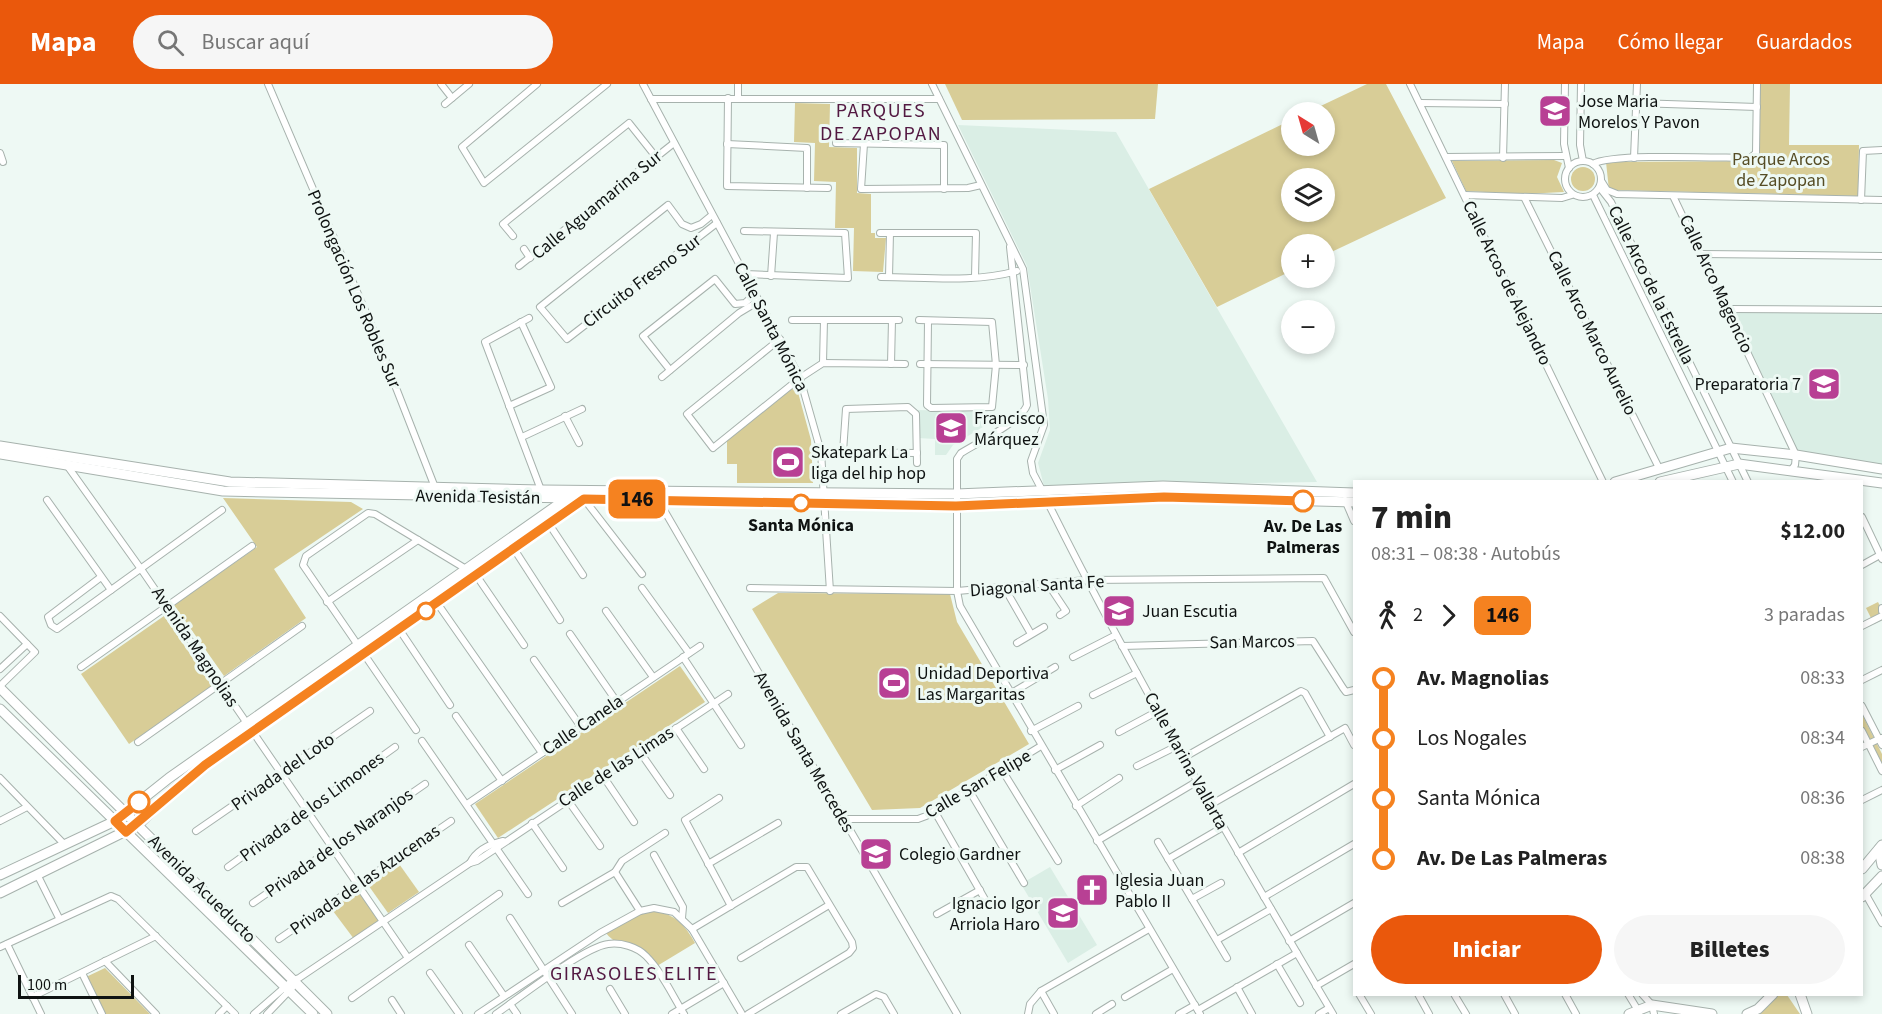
<!DOCTYPE html>
<html lang="es">
<meta charset="utf-8">
<style>
body{margin:0;font-family:"Source Sans 3",sans-serif;background:#f6f6f6;color:#222;height:100vh;display:flex;flex-direction:column;font-size:22px;white-space:nowrap}
*{box-sizing:border-box;margin:0}
p{font-size:20px;color:#767676}
.icon{flex:none;width:33px;height:33px;fill:none;stroke:currentColor;stroke-width:2;stroke-linecap:round;stroke-linejoin:round}
.map{position:relative;flex:1;overflow:hidden}
.drawer{position:absolute;left:1353px;top:396px;width:510px;height:516px;display:flex;flex-direction:column;background:#fff;border-radius:0px;box-shadow:0 3px 9px #0003}
.drawer>*{flex:none}
.badge{padding:0 12px;border-radius:9px;font-size:21px;line-height:39px}
.needle{width:39px;rotate:323deg}
.fabs{position:absolute;left:1281px;top:18px;display:grid;gap:12px}
.fabs a{display:grid;place-items:center;width:54px;height:54px;border-radius:50%;background:#fff;box-shadow:0 3px 9px #0003;font-size:30px}
.scale{position:absolute;left:18px;bottom:15px;width:116px;box-sizing:border-box;padding-left:6px;border:3px solid #0f1312;border-top:0;font-size:16px;line-height:21px;white-space:nowrap;color:#0f1312;-webkit-text-stroke:4px #eef9f4;paint-order:stroke}
.map>.badge{position:absolute;translate:-50% -50%;box-shadow:0 0 0 3px #fff}
.legs{display:flex;align-items:center;gap:9px;height:66px;padding:0 18px;font-size:20px}
.legs p{margin-inline-start:auto}
.overview{display:flex;align-items:center;justify-content:space-between;height:102px;padding:0 18px}
h1{font-size:33px;font-weight:800;line-height:45px}
.button{display:flex;gap:12px;margin-top:auto;padding:12px 18px}
.button a{flex:1;height:69px;border-radius:36px;background:#ea580c;color:#fff;font-size:24px;font-weight:800;line-height:69px;text-align:center}
.button a+a{background:#f6f6f6;color:#222}
ul{padding:0 18px;list-style:none}
li{display:flex;align-items:center;gap:21px;height:60px;font-size:22px}
li i{display:grid;place-items:center;width:9px;height:100%;margin:0 8px;background:currentColor}
li i::after{content:'';width:15px;height:15px;margin:-8px;border:4px solid;border-radius:50%;background:#fff}
li p{margin-inline-start:auto}
li:first-child i{background:linear-gradient(#0000 50%,currentColor 0)}
li:last-child i{background:linear-gradient(currentColor 50%,#0000 0)}
header{display:flex;align-items:center;gap:36px;box-sizing:border-box;height:84px;padding:0 30px;background:#ea580c;color:#fff}
header strong{font-size:28px}
nav{display:flex;gap:33px;margin-inline-start:auto;font-size:21px}
.search{width:420px;height:54px;background:#f6f6f6;display:flex;align-items:center;gap:15px;box-sizing:border-box;padding:0 21px;border-radius:33px;color:#767676;font-size:22px}
.map>svg:first-child{display:block}
</style>
<header>
<strong>Mapa</strong>
<div class="search"><svg class="icon" aria-label="search" viewBox="0 0 24 24"><circle cx="10" cy="10" r="6"/><path d="M15 15l6 6"/></svg>Buscar aquí</div>
<nav><a>Mapa</a><a>Cómo llegar</a><a>Guardados</a></nav>
</header>
<div class="map">
<svg width="1882" height="930" viewBox="0 0 1882 930">
<rect width="100%" height="100%" fill="#eef9f4"/>
<g fill="#daeee5">
<polygon points="958,41 1116,48 1317,398 1044,402 1038,379 1050,346 1048,315 1027,182"/>
<polygon points="1730,227 1882,229 1882,384 1799,371"/>
<polygon points="918,326 995,328 996,335 953,361 946,371 935,371 935,355 918,354"/>
<polygon points="1050,783 1097,861 1068,879 1021,800"/>
</g>
<g fill="#d8cd97" fill-rule="evenodd">
<polygon points="945,0 1158,0 1155,35 962,36"/>
<path d="M1367,0H1386L1446,114L1325,171L1324,160H1292L1291,187L1217,223L1149,105L1291,36L1292,62H1324V28H1308ZM1292,94H1324V128H1292Z"/>
<polygon points="1759,0 1790,0 1789,61 1859,61 1858,112 1609,106 1606,78 1757,77"/>
<polygon points="795,19 830,20 829,63 857,64 857,109 871,110 871,149 875,149 875,154 886,154 883,188 853,187 854,144 835,144 836,98 814,97 815,59 794,58"/>
<polygon points="1554,76 1562,79 1557,93 1564,108 1524,110 1466,107 1452,77"/>
<circle cx="1583" cy="95" r="12"/>
<polygon points="796,301 811,356 813,399 737,399 737,380 727,380 727,357"/>
<polygon points="223,414 351,418 363,425 274,485 306,534 224,592 174,521 257,463"/>
<polygon points="778,509 950,510 957,538 1029,660 920,724 872,726 752,525"/>
<polygon points="1878,518 1882,526 1882,536 1874,540 1866,524"/>
<polygon points="164,532 212,602 129,660 81,590"/>
<polygon points="680,582 705,618 498,754 475,720"/>
<polygon points="1862,630 1882,670 1882,681 1862,641"/>
<polygon points="397,777 419,808 388,829 366,798"/>
<polygon points="358,804 381,836 354,855 330,823"/>
<path d="M654,827C674,829 686,842 695,859L657,882C644,865 619,866 606,849L641,829Z"/>
<polygon points="105,884 150,930 105,930 86,893"/>
<polygon points="1773,911 1787,911 1800,930 1759,930 1758,925"/>
</g>
<g fill="none" stroke-linecap="round" stroke-linejoin="round">
<defs>
<g id="street">
<polyline points="268,0 373,245 436,406"/>
<polyline points="441,0 452,14"/>
<polyline points="537,0 462,63 484,99 607,0"/>
<polyline points="643,0 800,294 821,368 830,507"/>
<polyline points="932,0 1023,185 1044,341 1031,377 1033,389 1043,408"/>
<polyline points="1410,0 1603,398"/>
<polyline points="1565,0 1564,60 1569,84"/>
<polyline points="1581,0 1580,61 1583,77"/>
<polyline points="738,13 738,0"/>
<polyline points="728,14 727,102 828,104"/>
<polyline points="651,15 939,15"/>
<polyline points="1420,19 1505,20"/>
<polyline points="1637,19 1757,23"/>
<polyline points="445,20 469,0"/>
<polyline points="836,59 944,61 944,105"/>
<polyline points="727,60 807,64 807,104"/>
<polyline points="864,60 861,105 968,104 981,101"/>
<polyline points="0,69 3,78"/>
<polyline points="1446,73 1565,72"/>
<polyline points="1503,74 1505,0"/>
<polyline points="1634,74 1637,0"/>
<circle cx="1583" cy="95" r="18"/>
<path d="M1593,80C1612,69 1721,74 1750,74L1756,69L1757,0"/>
<polyline points="1602,98 1607,106 1617,110 1882,116"/>
<polyline points="1600,104 1611,118 1748,398"/>
<polyline points="1465,111 1562,114 1572,111"/>
<polyline points="1593,111 1733,398"/>
<polyline points="1524,113 1659,384"/>
<polyline points="1674,114 1796,371 1795,381 1792,385"/>
<polyline points="1861,116 1863,67 1882,66"/>
<polyline points="712,131 701,140 691,144 682,140 668,121 540,223 567,255 717,139"/>
<polyline points="744,147 845,149 848,194 745,190"/>
<polyline points="880,149 976,149 975,193"/>
<polyline points="513,152 503,140 629,39 656,73"/>
<path d="M1010,163L1027,321C1022,337 977,359 961,369L957,375V507L960,522L1200,930"/>
<polyline points="524,165 530,174"/>
<polyline points="1702,170 1882,172"/>
<polyline points="519,182 674,59"/>
<polyline points="771,192 774,149"/>
<path d="M881,193C925,193 974,199 1017,187"/>
<polyline points="889,193 890,149"/>
<polyline points="1728,225 1882,226"/>
<polyline points="529,234 485,258 541,406"/>
<polyline points="792,236 899,236"/>
<polyline points="919,236 992,238 996,281 992,323 931,324 927,321 928,237"/>
<polyline points="780,255 687,330 713,364 800,294 823,279 905,280"/>
<polyline points="823,279 824,236"/>
<polyline points="891,280 892,236"/>
<polyline points="920,280 1024,281"/>
<polyline points="670,286 643,252 715,195 735,220 745,219 755,210"/>
<polyline points="662,293 739,229 759,217"/>
<polyline points="509,322 551,303 521,238"/>
<polyline points="565,332 579,359"/>
<polyline points="522,353 582,325"/>
<polyline points="821,368 917,369"/>
<polyline points="843,368 846,325 908,323 916,330 917,379"/>
<polyline points="66,380 141,485 408,874"/>
<polyline points="657,414 957,930"/>
<polyline points="584,415 642,490"/>
<polyline points="47,416 111,506"/>
<polyline points="1345,416 1354,437"/>
<path d="M1047,417C1134,592 1233,761 1333,930"/>
<polyline points="1862,433 1882,475"/>
<polyline points="549,440 583,491"/>
<polyline points="514,465 560,536"/>
<polyline points="1862,481 1880,471"/>
<polyline points="101,493 48,533 51,541 57,545 222,426"/>
<polyline points="1048,500 1066,527 1060,531"/>
<polyline points="1004,503 1031,550"/>
<polyline points="642,504 689,569"/>
<polyline points="750,504 957,507 1087,496 1324,494 1354,548"/>
<polyline points="435,516 542,669"/>
<polyline points="327,518 418,456"/>
<polyline points="1882,524 1882,527"/>
<polyline points="606,527 653,593"/>
<polyline points="0,532 35,568 0,602"/>
<polyline points="1862,542 1882,532"/>
<polyline points="399,545 450,621"/>
<polyline points="570,550 617,618"/>
<polyline points="1017,559 1044,543"/>
<polyline points="1122,562 1313,557 1343,604 1346,608 1354,606"/>
<polyline points="683,573 741,661"/>
<polyline points="1073,573 1116,551"/>
<polyline points="534,576 581,643"/>
<polyline points="81,583 252,462"/>
<polyline points="0,585 27,560"/>
<polyline points="1862,596 1882,586"/>
<polyline points="1010,610 1055,583"/>
<polyline points="1093,611 1137,589"/>
<polyline points="1862,622 1882,661"/>
<polyline points="456,632 502,697"/>
<polyline points="676,644 704,685"/>
<polyline points="416,646 303,481 306,472 368,429 375,430 476,491 524,561"/>
<polyline points="1031,647 1078,622"/>
<polyline points="1862,647 1882,687"/>
<polyline points="1119,648 1158,627"/>
<polyline points="422,657 528,810"/>
<polyline points="138,658 302,542"/>
<polyline points="1862,663 1881,654"/>
<polyline points="640,668 670,711"/>
<polyline points="1183,674 1301,607 1305,609 1330,653"/>
<polyline points="1137,682 1177,662"/>
<polyline points="1002,686 1058,777"/>
<polyline points="1055,686 1100,661"/>
<polyline points="603,692 634,738"/>
<polyline points="0,694 65,761"/>
<polyline points="969,706 1024,799"/>
<polyline points="719,714 685,736 731,822"/>
<polyline points="567,715 600,762"/>
<polyline points="1862,716 1882,706"/>
<polyline points="467,720 700,562"/>
<polyline points="1210,721 1345,644 1354,661"/>
<polyline points="1076,722 1119,694"/>
<polyline points="935,728 987,819"/>
<polyline points="842,735 918,735 926,732 1041,662"/>
<polyline points="0,737 27,723"/>
<polyline points="532,739 563,784"/>
<polyline points="196,747 370,627"/>
<polyline points="1097,757 1196,698"/>
<polyline points="1158,758 1227,874"/>
<polyline points="1238,769 1354,700"/>
<polyline points="654,771 683,823 682,834"/>
<polyline points="1168,775 1223,743"/>
<polyline points="470,779 477,777 728,610"/>
<polyline points="708,780 778,739"/>
<polyline points="228,783 395,663"/>
<polyline points="615,788 640,827"/>
<polyline points="38,792 59,834"/>
<polyline points="1865,809 1882,839"/>
<polyline points="1264,813 1354,760"/>
<polyline points="1192,815 1221,799"/>
<polyline points="253,819 425,700"/>
<polyline points="562,819 615,788 622,777 665,749"/>
<polyline points="937,830 980,806"/>
<polyline points="510,834 572,930"/>
<polyline points="692,845 796,783 807,783 852,858 853,864 849,869 748,930"/>
<polyline points="279,855 451,737"/>
<polyline points="1217,856 1271,825"/>
<polyline points="1289,857 1354,819"/>
<polyline points="7,860 41,930"/>
<polyline points="469,861 504,912"/>
<polyline points="0,863 111,812 118,815 235,930"/>
<polyline points="741,874 829,821"/>
<polyline points="105,877 156,930"/>
<polyline points="1277,880 1300,919"/>
<polyline points="82,889 102,930"/>
<polyline points="430,889 459,930"/>
<polyline points="1316,902 1354,880"/>
<polyline points="1237,903 1252,930"/>
<polyline points="610,905 625,930"/>
<polyline points="1041,907 1054,930"/>
<polyline points="1359,910 1371,930"/>
<polyline points="1418,910 1429,930"/>
<polyline points="1454,910 1466,930"/>
<polyline points="1504,910 1515,930"/>
<polyline points="1565,910 1576,930"/>
<polyline points="1628,910 1639,928"/>
<polyline points="1642,910 1652,921 1654,930"/>
<polyline points="32,913 156,852"/>
<polyline points="1125,913 1173,885"/>
<polyline points="352,914 499,810"/>
<polyline points="392,916 401,930"/>
<polyline points="510,920 517,930"/>
<polyline points="1198,926 1297,869"/>
<polyline points="219,930 227,922"/>
<path d="M254,930L293,896L299,894L470,779C476,767 490,760 503,757"/>
<polyline points="267,930 292,904"/>
<polyline points="478,930 600,849 640,827 654,824 674,828 692,845 742,930"/>
<path d="M496,930C519,914 584,863 608,860C621,858 637,863 646,872C662,888 672,911 684,930"/>
<polyline points="672,930 724,899"/>
<polyline points="841,930 876,910 884,913 894,930"/>
<polyline points="1028,930 1030,920 1041,907 1149,845"/>
<polyline points="1096,930 1112,920"/>
<polyline points="1179,930 1195,921"/>
<polyline points="1319,930 1329,924"/>
</g>
<g id="secondary">
<polyline points="0,362 230,398 541,406 956,410 1163,402 1354,409"/>
<polyline points="0,370 223,407 956,422 1164,413 1354,418"/>
<polyline points="1615,398 1731,364 1796,371 1882,385"/>
<polyline points="1660,398 1739,380 1882,399"/>
<polyline points="0,604 327,930"/>
<polyline points="0,625 313,930"/>
<polyline points="1879,765 1882,781"/>
<polyline points="1862,785 1882,761"/>
<polyline points="0,791 115,737 169,694 566,415"/>
<polyline points="0,809 138,741 173,706 205,681 584,415"/>
<polyline points="1862,813 1882,792"/>
<polyline points="1800,910 1807,930"/>
<polyline points="1629,930 1652,921 1712,930"/>
<polyline points="1747,930 1758,925 1773,910"/>
</g>
</defs>
<use href="#street" stroke="#a7b2ad" stroke-width="8"/>
<use href="#secondary" stroke="#a7b2ad" stroke-width="11"/>
<use href="#street" stroke="#fff" stroke-width="6"/>
<use href="#secondary" stroke="#fff" stroke-width="9"/>
</g>
<g fill="none" stroke-linecap="round" stroke-linejoin="round">
<defs>
<polyline id="line-1" points="139,718 115,737 126,748 205,681 584,415 956,422 1164,413 1303,417"/>
</defs>
<use href="#line-1" stroke="#fff" stroke-width="14"/>
<use href="#line-1" stroke="#f58220" stroke-width="9"/>
</g>
<defs>
<symbol id="school-square" viewBox="-11 -11 22 22"><rect x="-9" y="-9" width="18" height="18" rx="4" fill="#b84094" stroke="#eef9f4"/><path d="M0-5L7-2L0 1L-7-2ZM-4 1L0 2.5L4 1V4Q0 6-4 4Z" fill="#fff"/></symbol>
<symbol id="university-square" viewBox="-11 -11 22 22"><rect x="-9" y="-9" width="18" height="18" rx="4" fill="#b84094" stroke="#eef9f4"/><path d="M0-5L7-2L0 1L-7-2ZM-4 1L0 2.5L4 1V4Q0 6-4 4Z" fill="#fff"/></symbol>
<symbol id="stadium-square" viewBox="-11 -11 22 22"><rect x="-9" y="-9" width="18" height="18" rx="4" fill="#b84094" stroke="#eef9f4"/><path d="M0-5a6.5 5 0 1 0 0 10a6.5 5 0 1 0 0-10ZM-3.5-1.8h7v3.6h-7Z" fill="#fff"/></symbol>
<symbol id="church-square" viewBox="-11 -11 22 22"><rect x="-9" y="-9" width="18" height="18" rx="4" fill="#b84094" stroke="#eef9f4"/><path d="M-1.2-6h2.4v3.5h3.3v2.4h-3.3V6h-2.4V-.1h-3.3v-2.4h3.3Z" fill="#fff"/></symbol>
</defs>
<g fill-rule="evenodd">
<use href="#school-square" x="1536" y="8" width="38" height="38"/>
<use href="#university-square" x="1805" y="281" width="38" height="38"/>
<use href="#school-square" x="932" y="325" width="38" height="38"/>
<use href="#stadium-square" x="769" y="359" width="38" height="38"/>
<use href="#school-square" x="1100" y="508" width="38" height="38"/>
<use href="#stadium-square" x="875" y="580" width="38" height="38"/>
<use href="#school-square" x="857" y="751" width="38" height="38"/>
<use href="#church-square" x="1073" y="787" width="38" height="38"/>
<use href="#school-square" x="1044" y="810" width="38" height="38"/>
</g>
<g fill="#fff" stroke="#f58220" stroke-width="3">
<circle cx="1303" cy="417" r="10"/>
<circle cx="801" cy="419" r="8"/>
<circle cx="426" cy="527" r="8"/>
<circle cx="139" cy="718" r="10"/>
</g>
<g text-anchor="middle" dominant-baseline="central" stroke-width="6" stroke-linejoin="round" paint-order="stroke">
<g font-size="18" fill="#0f1312" stroke="#eef9f4" text-anchor="start">
<text x="1578" y="17">Jose Maria<tspan x="1578" dy="21">Morelos Y Pavon</tspan></text>
<text x="1801" y="300" text-anchor="end">Preparatoria 7</text>
<text x="974" y="334">Francisco<tspan x="974" dy="21">Márquez</tspan></text>
<text x="811" y="368">Skatepark La<tspan x="811" dy="21">liga del hip hop</tspan></text>
<text x="1142" y="527">Juan Escutia</text>
<text x="917" y="589">Unidad Deportiva<tspan x="917" dy="21">Las Margaritas</tspan></text>
<text x="899" y="770">Colegio Gardner</text>
<text x="1115" y="796">Iglesia Juan<tspan x="1115" dy="21">Pablo II</tspan></text>
<text x="1040" y="819" text-anchor="end">Ignacio Igor<tspan x="1040" dy="21">Arriola Haro</tspan></text>
</g>
<g font-size="18" fill="#564d25" stroke="#eef9f4">
<text x="1781" y="75">Parque Arcos<tspan x="1781" dy="21">de Zapopan</tspan></text>
</g>
<g font-size="18" fill="#0f1312" stroke="#eef9f4">
<text transform="translate(597 121) rotate(-39)">Calle Aguamarina Sur</text>
<text transform="translate(642 197) rotate(-37)">Circuito Fresno Sur</text>
<text transform="translate(1507 199) rotate(64)">Calle Arcos de Alejandro</text>
<text transform="translate(1716 200) rotate(65)">Calle Arco Magencio</text>
<text transform="translate(1651 201) rotate(64)">Calle Arco de la Estrella</text>
<text transform="translate(354 205) rotate(67)">Prolongación Los Robles Sur</text>
<text transform="translate(771 243) rotate(63)">Calle Santa Mónica</text>
<text transform="translate(1592 249) rotate(64)">Calle Arco Marco Aurelio</text>
<text transform="translate(478 413) rotate(1)">Avenida Tesistán</text>
<text transform="translate(1037 502) rotate(-4)">Diagonal Santa Fe</text>
<text transform="translate(1252 558) rotate(-1)">San Marcos</text>
<text transform="translate(195 563) rotate(56)">Avenida Magnolias</text>
<text transform="translate(583 641) rotate(-34)">Calle Canela</text>
<text transform="translate(804 668) rotate(60)">Avenida Santa Mercedes</text>
<text transform="translate(1186 677) rotate(61)">Calle Marina Vallarta</text>
<text transform="translate(616 683) rotate(-33)">Calle de las Limas</text>
<text transform="translate(283 688) rotate(-35)">Privada del Loto</text>
<text transform="translate(978 700) rotate(-30)">Calle San Felipe</text>
<text transform="translate(312 723) rotate(-36)">Privada de los Limones</text>
<text transform="translate(339 759) rotate(-35)">Privada de los Naranjos</text>
<text transform="translate(365 796) rotate(-35)">Privada de las Azucenas</text>
<text transform="translate(202 805) rotate(45)">Avenida Acueducto</text>
</g>
<g font-size="18" font-weight="bold" fill="#0f1312" stroke="#eef9f4">
<text x="801" y="441">Santa Mónica</text>
<text x="1303" y="442">Av. De Las<tspan x="1303" dy="21">Palmeras</tspan></text>
</g>
<g font-size="20" letter-spacing="1.5" fill="#531942" stroke="#eef9f4">
<text x="881" y="27">PARQUES<tspan x="881" dy="23">DE ZAPOPAN</tspan></text>
<text x="634" y="890">GIRASOLES ELITE</text>
</g>
</g>
</svg>
<div class="fabs">
<a><svg class="needle" viewBox="-14 -14 28 28"><path d="M0-13l5 13h-10z" fill="#e53935"/><path d="M0 13l5-13h-10z" fill="#767676"/></svg></a>
<a><svg class="icon" aria-label="layers" viewBox="0 0 24 24"><path d="M12 4l9 5-9 5-9-5zM3 14l9 5 9-5"/></svg></a>
<a>+</a>
<a>−</a>
</div>
<div class="scale">100 m</div>
<b class="badge" style="left:637px;top:415px;background:#f58220;color:#111">146</b>
<section class="drawer">
<div class="overview"><div><h1>7 min</h1><p>08:31 – 08:38 · Autobús</p></div><b>$12.00</b></div>
<div class="legs"><svg class="icon" aria-label="walk" viewBox="0 0 24 24"><circle cx="13" cy="4" r="2"/><path d="M13 8l-2 6 4 7M11 14l-3 7M7 12l3-4h3l4 4"/></svg>2<svg class="icon" aria-label="forward" viewBox="0 0 24 24"><path d="M9 5l7 7-7 7"/></svg><b class="badge" style="background:#f58220;color:#111">146</b><p>3 paradas</p></div>
<ul>
<li><i style="color:#f58220"></i><b>Av. Magnolias</b><p>08:33</p></li>
<li><i style="color:#f58220"></i><span>Los Nogales</span><p>08:34</p></li>
<li><i style="color:#f58220"></i><span>Santa Mónica</span><p>08:36</p></li>
<li><i style="color:#f58220"></i><b>Av. De Las Palmeras</b><p>08:38</p></li>
</ul>
<div class="button"><a>Iniciar</a><a>Billetes</a></div>
</section>
</div>
